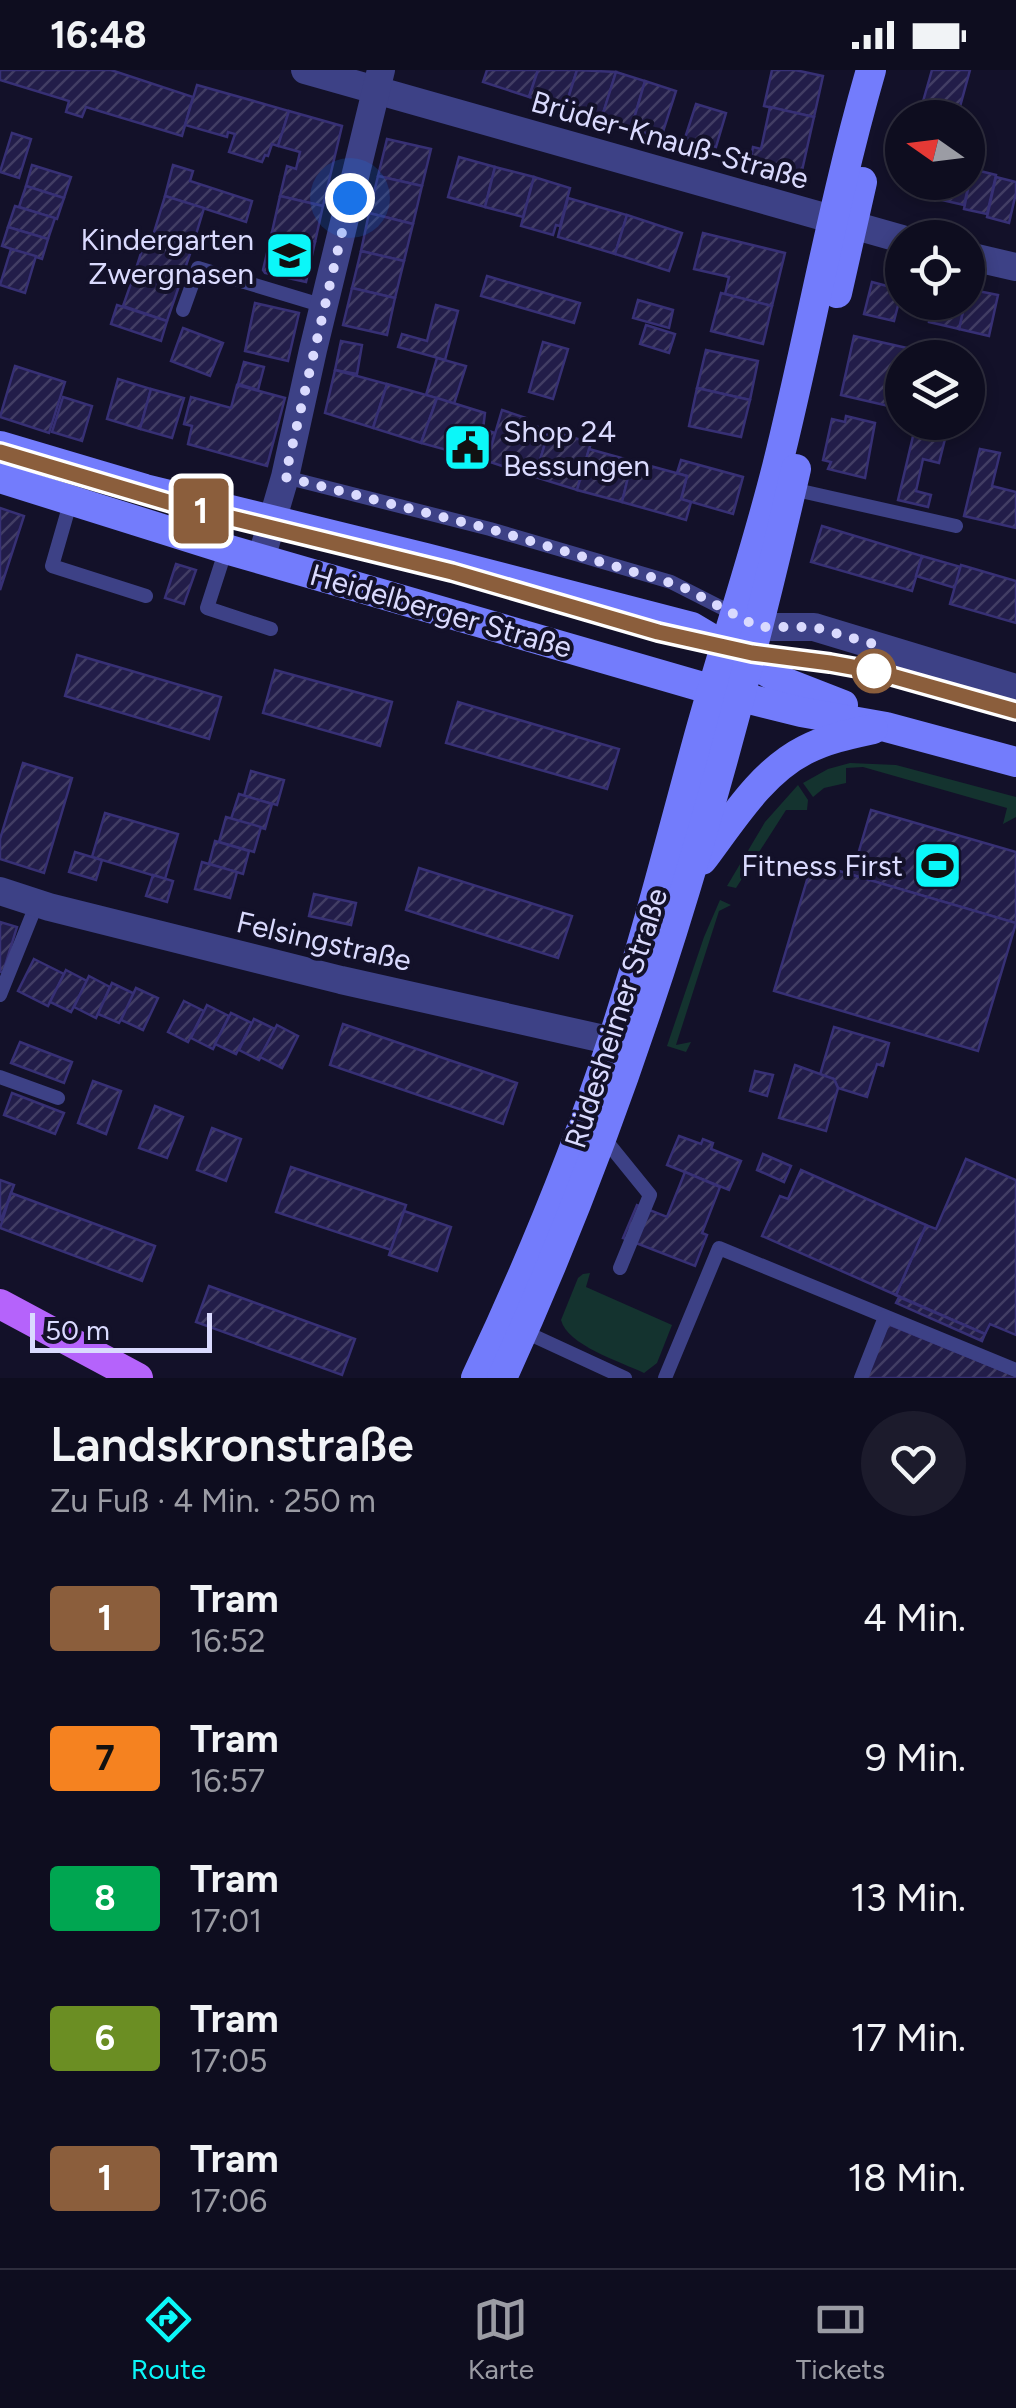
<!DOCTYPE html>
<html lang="de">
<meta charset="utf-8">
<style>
body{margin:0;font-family:Figtree,sans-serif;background:#1c1b2c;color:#f1f3f6;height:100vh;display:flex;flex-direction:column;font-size:38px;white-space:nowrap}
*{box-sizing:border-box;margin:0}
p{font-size:32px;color:#9b9ca4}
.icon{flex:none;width:55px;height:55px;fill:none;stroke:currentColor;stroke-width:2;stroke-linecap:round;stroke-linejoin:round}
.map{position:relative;height:1308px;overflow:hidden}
.sheet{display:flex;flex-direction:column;background:#0e0d1f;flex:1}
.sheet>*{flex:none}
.badge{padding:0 20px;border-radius:8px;font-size:35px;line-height:65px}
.needle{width:65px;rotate:284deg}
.buttons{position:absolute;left:885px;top:30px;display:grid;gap:20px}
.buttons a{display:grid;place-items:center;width:100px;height:100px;border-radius:50%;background:#0e0d1f;box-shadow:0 5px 15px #0003,0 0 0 2px #2e2d3d;font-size:50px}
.scale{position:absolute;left:30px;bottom:25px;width:182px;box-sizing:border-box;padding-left:10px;border:5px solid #dadafe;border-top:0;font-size:28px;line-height:35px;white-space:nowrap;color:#dadafe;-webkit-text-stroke:8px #131129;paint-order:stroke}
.you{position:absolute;width:50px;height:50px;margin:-25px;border:8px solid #fff;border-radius:50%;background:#1a73e8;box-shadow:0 0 0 15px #1a73e833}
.map>.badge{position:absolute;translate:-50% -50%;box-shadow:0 0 0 5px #fff}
.round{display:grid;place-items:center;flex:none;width:105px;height:105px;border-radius:52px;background:#1c1b2c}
.head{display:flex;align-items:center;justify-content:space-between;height:170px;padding:0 50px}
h1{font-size:48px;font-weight:600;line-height:75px}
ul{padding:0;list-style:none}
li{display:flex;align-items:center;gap:30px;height:140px;padding:0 50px}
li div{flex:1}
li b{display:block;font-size:38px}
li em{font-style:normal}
li .badge{min-width:110px;font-weight:700;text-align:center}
.status{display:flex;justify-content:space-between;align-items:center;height:70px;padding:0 50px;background:#0e0d1f;direction:ltr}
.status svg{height:28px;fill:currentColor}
.tab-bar{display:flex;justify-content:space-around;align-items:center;height:140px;border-top:2px solid #2e2d3d;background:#0e0d1f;font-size:28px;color:#9b9ca4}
.tab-bar a{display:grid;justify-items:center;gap:5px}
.tab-bar .selected{color:#0bf7f9}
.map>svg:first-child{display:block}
</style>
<div class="status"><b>16:48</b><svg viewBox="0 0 49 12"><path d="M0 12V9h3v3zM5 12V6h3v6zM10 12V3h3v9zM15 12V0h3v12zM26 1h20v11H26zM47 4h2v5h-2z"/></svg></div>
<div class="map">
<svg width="1016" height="1308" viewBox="0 0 1016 1308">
<defs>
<pattern id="building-hatch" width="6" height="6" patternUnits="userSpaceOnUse" patternTransform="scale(2.5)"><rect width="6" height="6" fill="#221d49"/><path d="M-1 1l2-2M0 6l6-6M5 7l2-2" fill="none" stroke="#423d64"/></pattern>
</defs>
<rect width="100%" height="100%" fill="#131129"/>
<g fill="#14332f">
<polygon points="850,693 896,695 1016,727 1016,747 1003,754 1007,738 863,697 846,698 846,713 824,718 813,727 803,713 828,699"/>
<polygon points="798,715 808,730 807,740 786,740 736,818 727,816 765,752"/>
<polygon points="720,830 731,835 719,841 676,975 691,972 686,982 667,976 704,867"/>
<path d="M590,1203L586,1217L672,1255L657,1293L644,1303C621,1292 567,1275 561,1250L578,1208L583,1204Z"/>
</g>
<g fill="url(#building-hatch)" stroke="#373075" stroke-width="2.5">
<polygon points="0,0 111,0 193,27 182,66 86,37 82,47 66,42 69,31 0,10"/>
<polygon points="487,0 538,0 529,27 483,12"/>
<polygon points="538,0 577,0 565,38 529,27"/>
<polygon points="577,0 616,2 601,50 565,38"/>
<polygon points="772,0 795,0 823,6 814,47 764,36"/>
<polygon points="932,0 970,0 958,44 922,35"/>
<polygon points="616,2 645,11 631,59 601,50"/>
<polygon points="645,11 676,21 661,68 631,59"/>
<polygon points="197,15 289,41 278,76 272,74 268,86 265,85 262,92 229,82 235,64 228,62 227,67 185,55"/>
<polygon points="696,34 726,43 716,77 685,68"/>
<polygon points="770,37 814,47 801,105 750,93 753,77 761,79"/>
<polygon points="289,41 342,56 323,136 280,126 287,96 296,99 300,82 278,76"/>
<polygon points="12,63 31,69 19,108 0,102"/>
<polygon points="387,69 431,79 422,116 378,106"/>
<polygon points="459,87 495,97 485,137 448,127"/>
<polygon points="32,95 71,107 64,128 26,116"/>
<polygon points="173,95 193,101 190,111 252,131 246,152 165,126"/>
<polygon points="968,95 973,96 964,135 942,130 946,112 968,112"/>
<polygon points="495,97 534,107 523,147 485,137"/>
<polygon points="972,99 996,105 987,144 964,139"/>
<polygon points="378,106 422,116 413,154 369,143"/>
<polygon points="534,107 570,118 560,156 556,155 553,165 521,156"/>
<polygon points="996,107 1016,112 1016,123 1009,153 987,147"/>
<polygon points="922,112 946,112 943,127 920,121"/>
<polygon points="26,116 64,128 57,149 19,137"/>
<polygon points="165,126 204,138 191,181 152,169"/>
<polygon points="280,126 323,136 315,172 272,162"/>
<polygon points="568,128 627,145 615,184 558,167"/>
<polygon points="15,136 55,148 48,169 8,157"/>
<polygon points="369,143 413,154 404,191 361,181"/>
<polygon points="627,145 682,163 669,201 615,184"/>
<polygon points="8,157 48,169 42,189 2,176"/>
<polygon points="272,162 315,172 306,212 265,203 263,200"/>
<polygon points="703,163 785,183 772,236 725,224 729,207 694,199"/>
<polygon points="146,167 191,181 179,216 135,202"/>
<polygon points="11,179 36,186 25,223 0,215"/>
<polygon points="361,181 404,191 395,228 352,218"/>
<polygon points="135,202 179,216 167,251 123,236"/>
<polygon points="487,206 580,233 574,253 481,226"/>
<polygon points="872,212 902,220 894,251 864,244"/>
<polygon points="352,218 395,228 387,265 343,255"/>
<polygon points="968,219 998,225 989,266 959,259 965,232 968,232"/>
<polygon points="721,223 772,236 763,274 711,261"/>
<polygon points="638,230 673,240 669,258 633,248"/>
<polygon points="933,232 965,232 959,259 929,252"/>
<polygon points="255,233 299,243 288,291 245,281"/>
<polygon points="117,235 167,251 161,271 111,254"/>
<polygon points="436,235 458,241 445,290 398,277 402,264 427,271"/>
<polygon points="646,255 675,264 669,283 640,274"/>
<polygon points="183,258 223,273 210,306 171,291"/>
<polygon points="854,266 907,278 905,288 902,288 893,337 841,325"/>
<polygon points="341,271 362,275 357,304 335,300"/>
<polygon points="543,272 568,279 553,329 529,322"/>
<polygon points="706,280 758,291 750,330 697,318"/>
<polygon points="437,288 466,296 454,334 426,325"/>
<polygon points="244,292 264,297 258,320 238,314"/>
<polygon points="15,296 65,312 49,363 0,347"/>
<polygon points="335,300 387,314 373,358 325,343"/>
<polygon points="118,309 151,319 140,359 107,349"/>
<polygon points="968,311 982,315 977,336 968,334"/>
<polygon points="387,314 437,328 421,373 373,358"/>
<polygon points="237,315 285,328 267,396 188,374 192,356 184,354 191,327 231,338"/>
<polygon points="697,318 750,330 741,367 689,356"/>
<polygon points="151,319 184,328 172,368 140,359"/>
<polygon points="63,327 92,336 82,371 52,362"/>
<polygon points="437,328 485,343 483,359 495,363 487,391 421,373"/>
<polygon points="502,340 526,348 524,353 549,360 535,407 487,391"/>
<polygon points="846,346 875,353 865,408 828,399 831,392 823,390 832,349 845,352"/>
<polygon points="549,360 591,373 577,420 535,407"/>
<polygon points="914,362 945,369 939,393 923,389 916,421 931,425 928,437 898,430"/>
<polygon points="589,379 632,391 622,432 577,420"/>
<polygon points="980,379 1000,383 992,416 1016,422 1016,458 964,446"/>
<polygon points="681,390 743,407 733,444 681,429 687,406 677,403"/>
<polygon points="632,391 687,406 681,429 691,432 686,450 622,432"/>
<polygon points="0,438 24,446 0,520"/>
<polygon points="822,456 922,486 912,521 811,492"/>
<polygon points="922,486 961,497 955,518 916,506"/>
<polygon points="176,494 196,500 184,534 165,528"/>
<polygon points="961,495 1016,511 1016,553 950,534"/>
<polygon points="77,585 221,627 209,669 65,626"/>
<polygon points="275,600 392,632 380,676 263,643"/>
<polygon points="458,632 619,679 607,719 446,673"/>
<polygon points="23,693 72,708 44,803 0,789 0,769"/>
<polygon points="251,701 284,710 277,735 244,726"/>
<polygon points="239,724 272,734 265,759 231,749"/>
<polygon points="871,740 1016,782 1016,853 852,805"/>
<polygon points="105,743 178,764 165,809 92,787"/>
<polygon points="226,747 261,757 254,782 219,772"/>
<polygon points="215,771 249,781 243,804 209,794"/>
<polygon points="75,782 102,790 96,810 69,802"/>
<polygon points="202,792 237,802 230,828 195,819"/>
<polygon points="812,793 1016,853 978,981 774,921"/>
<polygon points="419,798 572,846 558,888 406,840"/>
<polygon points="153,805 173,811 167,832 146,826"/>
<polygon points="314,824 356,833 351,855 309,846"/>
<polygon points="0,852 17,857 3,902 0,902"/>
<polygon points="34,889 64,904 48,936 18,921"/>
<polygon points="66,900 87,911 71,942 50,932"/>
<polygon points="89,906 110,917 96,948 74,937"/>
<polygon points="112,913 135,924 119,953 98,944"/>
<polygon points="136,918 158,928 143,960 121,950"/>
<polygon points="184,931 204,941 188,972 168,962"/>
<polygon points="207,935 229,946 213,979 191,968"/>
<polygon points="231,943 252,953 236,984 215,974"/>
<polygon points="254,949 275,959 259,990 239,980"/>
<polygon points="343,954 517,1013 503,1054 330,995"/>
<polygon points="277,955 298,966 282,998 260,987"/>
<polygon points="834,957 889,973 883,996 877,994 867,1027 838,1018 834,1009 820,1005"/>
<polygon points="20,972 72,992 64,1013 11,993"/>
<polygon points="795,995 834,1009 838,1018 826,1061 779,1048"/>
<polygon points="755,1001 773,1005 767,1026 750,1021"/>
<polygon points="93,1011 121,1021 106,1064 78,1053"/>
<polygon points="12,1023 64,1043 55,1064 4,1045"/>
<polygon points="155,1036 183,1047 167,1088 139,1078"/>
<polygon points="212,1058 241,1069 226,1111 197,1100"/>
<polygon points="679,1066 701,1074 703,1069 713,1073 711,1079 741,1091 729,1120 667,1095"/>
<polygon points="763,1084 791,1096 784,1112 757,1100"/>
<polygon points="966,1089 1016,1110 1016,1265 990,1254 985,1264 896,1225 926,1155 936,1159"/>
<polygon points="291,1097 406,1135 391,1180 276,1142"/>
<polygon points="801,1100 926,1155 896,1225 762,1166 780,1126 788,1129"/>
<polygon points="685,1102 720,1117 702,1163 707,1165 695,1196 623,1168 637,1135 667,1147"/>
<polygon points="0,1110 14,1115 1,1150 0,1150"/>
<polygon points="11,1123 155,1176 142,1211 0,1158"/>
<polygon points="404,1141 451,1157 437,1201 389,1185"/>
<polygon points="209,1216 355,1269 342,1305 196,1252"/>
<polygon points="899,1227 985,1264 982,1271 896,1233"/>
<polygon points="888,1254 1016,1306 1016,1308 866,1308"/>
</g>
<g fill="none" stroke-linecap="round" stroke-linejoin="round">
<g stroke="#3d4186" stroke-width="14">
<polyline points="183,240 198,198 324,236"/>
<polyline points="285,407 490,459 671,512 736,545"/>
<polyline points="792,419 956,456"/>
<polyline points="71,430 52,496 146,526"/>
<polyline points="226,479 207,538 271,559"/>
<polyline points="0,925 37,833"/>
<polyline points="0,1007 58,1028"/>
<polyline points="603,1067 650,1125 620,1198"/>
<polyline points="523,1261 625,1308"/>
<polyline points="665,1308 719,1178 1016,1300"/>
<polyline points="861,1308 885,1247"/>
</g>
<g stroke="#3d4186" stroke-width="28">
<polyline points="305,0 902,169"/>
<polyline points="968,186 1016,197"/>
<polyline points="261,489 285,407 313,280 381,0"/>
<polyline points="736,557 814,557 1016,618"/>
<polyline points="0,821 49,837 341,910 635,976"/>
</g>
<g stroke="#737cfc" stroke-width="30">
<polyline points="837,223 862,112"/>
<polyline points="0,376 145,419 426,488 692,557 784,612 843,635"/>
<polyline points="0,408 226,479 713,620 801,642 886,657 1016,692"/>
<path d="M702,790C731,752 760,703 805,680C826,669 850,664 873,659"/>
<path d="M476,1308C528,1198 574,1087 612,972C645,871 671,768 699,666C724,576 754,488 777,397C810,265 833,131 871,0"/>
<path d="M502,1308C636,1016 724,712 796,399"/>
</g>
<polyline stroke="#b563fb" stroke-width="30" points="0,1234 138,1308"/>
<polyline stroke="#0bf7f9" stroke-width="2.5" points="0,382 178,435 451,502 658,561 752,583 830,593 874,601 1016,641"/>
</g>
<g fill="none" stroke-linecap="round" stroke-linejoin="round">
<defs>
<polyline id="line" points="0,382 178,435 452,502 658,562 752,583 830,593 874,601 1016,641"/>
</defs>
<use href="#line" stroke="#fff" stroke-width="22"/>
<use href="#line" stroke="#8b5e3c" stroke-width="15"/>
<polyline stroke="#dadafe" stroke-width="10" stroke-dasharray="0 18" points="350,128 285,407 490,459 681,516 758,557 814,557 877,575 874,601"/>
</g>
<defs>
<symbol id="school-square" viewBox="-11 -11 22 22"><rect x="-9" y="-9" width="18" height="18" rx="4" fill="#0bf7f9" stroke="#131129"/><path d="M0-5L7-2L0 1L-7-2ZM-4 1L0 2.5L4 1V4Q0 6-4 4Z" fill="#111"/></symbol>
<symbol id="civic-square" viewBox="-11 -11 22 22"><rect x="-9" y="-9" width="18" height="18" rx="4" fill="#0bf7f9" stroke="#131129"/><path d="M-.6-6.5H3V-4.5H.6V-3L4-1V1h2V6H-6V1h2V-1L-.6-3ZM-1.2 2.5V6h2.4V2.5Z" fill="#111"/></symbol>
<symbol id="stadium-square" viewBox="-11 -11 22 22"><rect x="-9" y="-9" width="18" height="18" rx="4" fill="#0bf7f9" stroke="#131129"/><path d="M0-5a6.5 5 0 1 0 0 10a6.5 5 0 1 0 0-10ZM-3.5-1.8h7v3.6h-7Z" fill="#111"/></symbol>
</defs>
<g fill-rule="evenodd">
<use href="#school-square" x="262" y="158" width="55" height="55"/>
<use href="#civic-square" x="440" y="350" width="55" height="55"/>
<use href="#stadium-square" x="910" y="768" width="55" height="55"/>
</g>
<circle fill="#fff" stroke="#8b5e3c" stroke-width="5" cx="874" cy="601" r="20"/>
<g text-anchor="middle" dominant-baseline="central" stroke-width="8" stroke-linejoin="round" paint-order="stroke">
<g font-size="30" fill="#dadafe" stroke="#131129">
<text transform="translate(670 70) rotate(16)">Brüder-Knauß-Straße</text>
<text transform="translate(441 541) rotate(16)">Heidelberger Straße</text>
<text transform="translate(324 871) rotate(13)">Felsingstraße</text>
<text transform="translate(616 948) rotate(-72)">Rüdesheimer Straße</text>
</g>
<g font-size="30" fill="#dadafe" stroke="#131129" text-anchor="end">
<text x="254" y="169">Kindergarten<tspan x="254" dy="34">Zwergnasen</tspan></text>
<text x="503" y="361" text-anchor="start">Shop 24<tspan x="503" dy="34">Bessungen</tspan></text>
<text x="903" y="795">Fitness First</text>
</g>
</g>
</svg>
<div class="buttons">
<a><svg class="needle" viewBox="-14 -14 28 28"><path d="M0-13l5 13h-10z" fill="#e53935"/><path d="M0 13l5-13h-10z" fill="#9b9ca4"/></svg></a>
<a><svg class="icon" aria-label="locate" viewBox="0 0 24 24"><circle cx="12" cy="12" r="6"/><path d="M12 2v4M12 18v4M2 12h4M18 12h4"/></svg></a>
<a><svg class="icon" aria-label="layers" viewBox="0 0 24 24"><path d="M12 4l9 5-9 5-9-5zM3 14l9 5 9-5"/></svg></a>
</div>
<div class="scale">50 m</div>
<div class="you" style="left:350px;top:128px"></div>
<b class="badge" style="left:201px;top:441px;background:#8b5e3c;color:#fff">1</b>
</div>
<section class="sheet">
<div class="head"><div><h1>Landskronstraße</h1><p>Zu Fuß · 4 Min. · 250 m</p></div><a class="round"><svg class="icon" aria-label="heart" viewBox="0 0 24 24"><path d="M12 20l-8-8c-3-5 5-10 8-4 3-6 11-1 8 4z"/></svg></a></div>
<ul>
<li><span class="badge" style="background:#8b5e3c;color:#fff">1</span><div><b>Tram</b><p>16:52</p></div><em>4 Min.</em></li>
<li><span class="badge" style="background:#f58220;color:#111">7</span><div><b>Tram</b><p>16:57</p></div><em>9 Min.</em></li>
<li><span class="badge" style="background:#00a651;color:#fff">8</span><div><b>Tram</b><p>17:01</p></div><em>13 Min.</em></li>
<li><span class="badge" style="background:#6b8e23;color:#fff">6</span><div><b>Tram</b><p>17:05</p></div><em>17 Min.</em></li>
<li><span class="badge" style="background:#8b5e3c;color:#fff">1</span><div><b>Tram</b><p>17:06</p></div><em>18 Min.</em></li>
</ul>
</section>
<nav class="tab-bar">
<a class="selected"><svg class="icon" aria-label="directions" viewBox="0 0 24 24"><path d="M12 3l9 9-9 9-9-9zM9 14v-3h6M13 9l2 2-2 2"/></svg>Route</a>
<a><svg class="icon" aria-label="map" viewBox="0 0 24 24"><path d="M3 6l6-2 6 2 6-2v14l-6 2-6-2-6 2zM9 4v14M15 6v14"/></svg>Karte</a>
<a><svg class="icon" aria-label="tickets" viewBox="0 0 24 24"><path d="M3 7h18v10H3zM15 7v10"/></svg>Tickets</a>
</nav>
